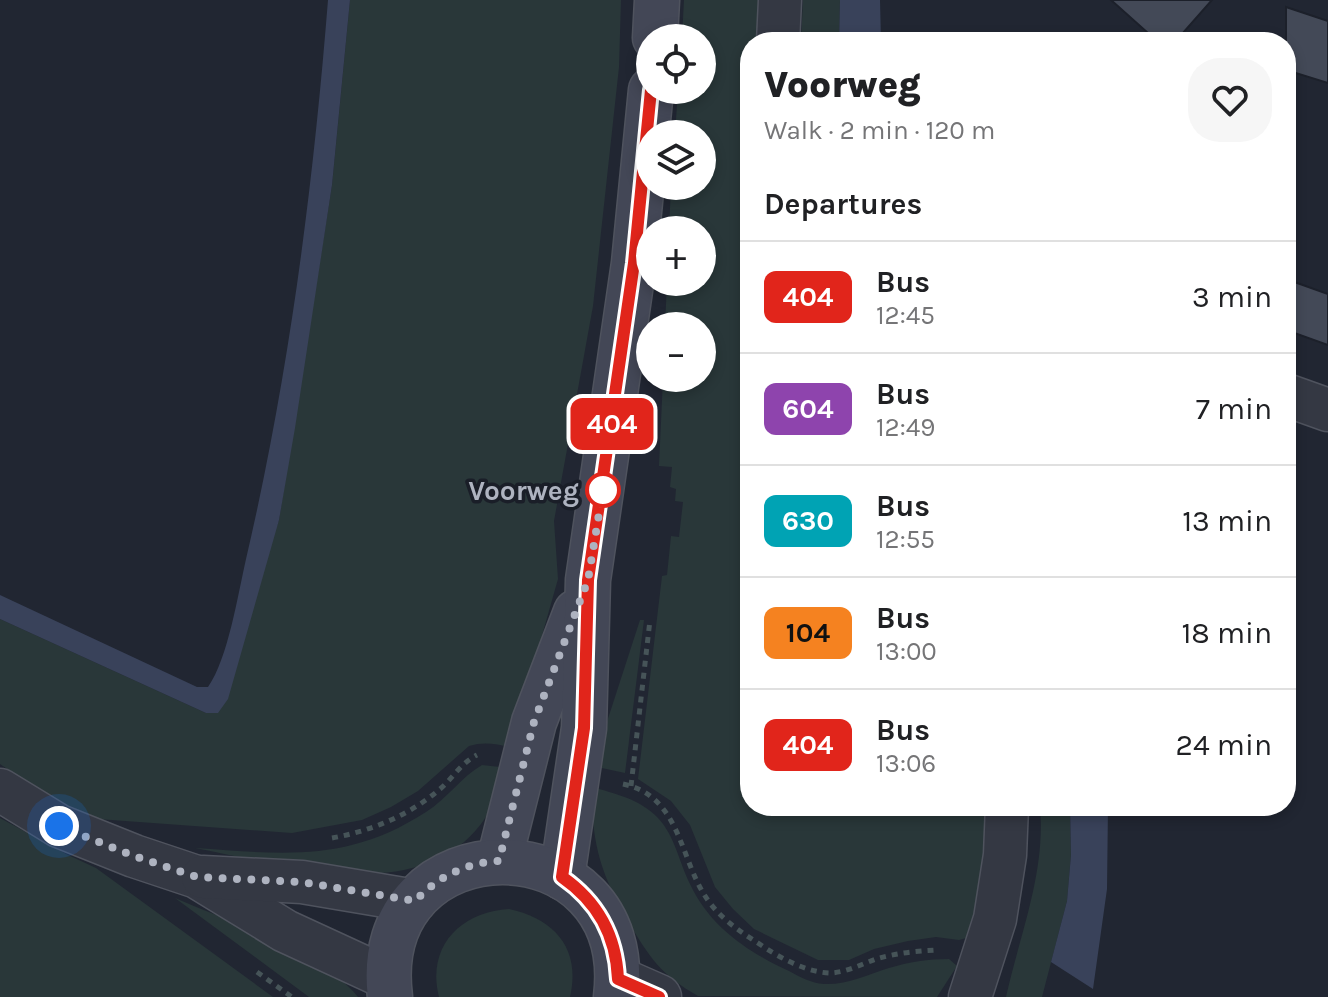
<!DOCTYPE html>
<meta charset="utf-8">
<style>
body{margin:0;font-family:Karla,sans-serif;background:#f6f6f6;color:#202124;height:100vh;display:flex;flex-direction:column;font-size:30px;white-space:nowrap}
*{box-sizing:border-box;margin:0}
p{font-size:26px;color:#757577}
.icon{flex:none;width:44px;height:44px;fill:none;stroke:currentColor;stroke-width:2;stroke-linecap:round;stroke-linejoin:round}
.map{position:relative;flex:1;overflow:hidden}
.side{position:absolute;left:740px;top:32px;width:556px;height:784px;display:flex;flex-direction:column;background:#fff;border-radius:32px;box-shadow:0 4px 12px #0003}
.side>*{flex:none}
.badge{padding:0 16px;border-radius:12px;font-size:28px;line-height:52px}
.controls{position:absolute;left:636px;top:24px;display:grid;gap:16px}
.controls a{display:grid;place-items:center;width:80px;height:80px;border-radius:50%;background:#fff;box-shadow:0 4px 12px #0003;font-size:40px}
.you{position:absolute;width:40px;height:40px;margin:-20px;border:6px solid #fff;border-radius:50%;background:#1a73e8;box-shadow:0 0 0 12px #1a73e833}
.map>.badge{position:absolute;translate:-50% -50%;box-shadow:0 0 0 4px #fff}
h2{padding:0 24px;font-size:30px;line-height:72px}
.round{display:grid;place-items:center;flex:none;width:84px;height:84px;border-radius:32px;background:#f6f6f6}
.headline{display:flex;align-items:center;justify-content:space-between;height:136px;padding:0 24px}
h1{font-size:38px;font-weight:800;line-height:60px}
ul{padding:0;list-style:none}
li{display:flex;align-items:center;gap:24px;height:112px;padding:0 24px;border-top:2px solid #e0e0e0}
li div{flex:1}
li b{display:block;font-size:30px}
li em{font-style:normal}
li .badge{min-width:88px;font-weight:700;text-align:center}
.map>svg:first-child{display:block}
</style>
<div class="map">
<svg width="1328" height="997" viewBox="0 0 1328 997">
<rect width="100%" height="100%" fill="#212632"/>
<g fill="#293739">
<path d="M350,0H621L619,67L593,306L554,521L558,579L524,699L514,748C498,744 484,741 469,746L418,791L391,807L362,820L292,833L98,819L45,795L0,764V619L206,713L279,520L332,185Z"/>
<polygon points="684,0 761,0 759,42 750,42 750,806 988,806 981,894 970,937 959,940 936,937 908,941 874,949 849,960 818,960 754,929 733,909 715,887 690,825 671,801 638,779 662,576 667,575 671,536 679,537 683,502 675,501 676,489 670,487 672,467 659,466 663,378 702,378 702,326 665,326 667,282 702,282 702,230 669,230 671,186 702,186 702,134 675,134 678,90 702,90 702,38 682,38"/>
<polygon points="803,0 840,0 839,42 801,42"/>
<polygon points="640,620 644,620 625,773 597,767 603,734"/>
<path d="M482,765L509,768C501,787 494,807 481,824C417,908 282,864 195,848C284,854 347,863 426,812C447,799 461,777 482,765Z"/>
<path d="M592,787C616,794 640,799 658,818C675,836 679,862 690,884C710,927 748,952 789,971C800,977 811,983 824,984C847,985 867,975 889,968C909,962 928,959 949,959L957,966L937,997L698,996C661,975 649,957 628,921C601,875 591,842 592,787Z"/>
<path d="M1040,806H1070L1071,855L1067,901L1042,997H1006C1020,934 1046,872 1040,806Z"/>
<polygon points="0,818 68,855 96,868 273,997 0,997"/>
<path d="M175,898C230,922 321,951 358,997H309Z"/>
<path d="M509,909C555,919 581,949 570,997H439C426,946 461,912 509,909Z"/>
</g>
<g fill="#39425a">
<path d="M328,0H350L332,185L295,428L279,520L228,699L218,713H206L0,619V595L197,687H208C228,659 238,594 246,559C289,375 313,188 328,0Z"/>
<polygon points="840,0 880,0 881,42 839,42"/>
<polygon points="1070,806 1108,806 1107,889 1093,989 1051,962 1067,901 1071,855"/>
</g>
<g fill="#434957" stroke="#1c202a" stroke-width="2">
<polygon points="1111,0 1212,0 1175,42 1158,42"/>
<polygon points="1286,7 1328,21 1328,83 1286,70"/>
<polygon points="1286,279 1328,294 1328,345 1286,330"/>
</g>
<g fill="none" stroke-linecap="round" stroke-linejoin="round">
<defs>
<g id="minor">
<polyline points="778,42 780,0"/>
<polyline points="1286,395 1328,410"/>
<polyline points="0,790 59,826 134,856 197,877 285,931 387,978"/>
<polyline points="203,877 302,882 415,901"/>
<polyline points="970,997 995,919 1005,855 1007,806"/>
</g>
<polyline id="tertiary" points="618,979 659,997"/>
<g id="secondary">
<polyline points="655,38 657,0"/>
<polyline points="499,861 534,722 576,612"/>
<polyline points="562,877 584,728 588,580 634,263 651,90"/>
<path d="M390,997C367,817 638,817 616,997"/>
</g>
</defs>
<use href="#minor" stroke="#4f535e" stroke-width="45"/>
<use href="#tertiary" stroke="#4f535e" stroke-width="47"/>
<use href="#secondary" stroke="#4f535e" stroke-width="47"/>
<g stroke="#465458" stroke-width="5" stroke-dasharray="6 6" stroke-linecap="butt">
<path d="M623,784C683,797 679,863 710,903C725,923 746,935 767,949C784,960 808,972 829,973C845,973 862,964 876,959C896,953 917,951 937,950"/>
<polyline points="631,786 650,620"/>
<path d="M332,838C371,831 410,815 440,789C453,778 461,763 477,755"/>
<polyline points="257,972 292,997"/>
</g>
<use href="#minor" stroke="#343843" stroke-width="42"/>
<use href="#tertiary" stroke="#343843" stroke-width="44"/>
<use href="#secondary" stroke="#434756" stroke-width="44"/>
</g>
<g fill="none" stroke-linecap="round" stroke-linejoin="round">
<defs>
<path id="line" d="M651,90L634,263L588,580L584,728L562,877C598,902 616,935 618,979L659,997"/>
</defs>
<use href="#line" stroke="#fff" stroke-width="18"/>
<use href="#line" stroke="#e1251b" stroke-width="12"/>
<path stroke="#aeb3c0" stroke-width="8" stroke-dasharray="0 14.4" d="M59,826L134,856L197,877L302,882L415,901C438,877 465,863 499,861L534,722L588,580L603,490"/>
</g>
<circle fill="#fff" stroke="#e1251b" stroke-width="4" cx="603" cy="490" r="16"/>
<g text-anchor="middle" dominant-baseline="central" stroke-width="7" stroke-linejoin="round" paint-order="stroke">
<g font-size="28" font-weight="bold" fill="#aeb3c0" stroke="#1a1e28" text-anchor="end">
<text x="579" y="490">Voorweg</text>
</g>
</g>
</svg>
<div class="controls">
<a><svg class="icon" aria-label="locate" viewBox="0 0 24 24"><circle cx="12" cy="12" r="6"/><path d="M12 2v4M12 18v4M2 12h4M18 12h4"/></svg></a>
<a><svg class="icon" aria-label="layers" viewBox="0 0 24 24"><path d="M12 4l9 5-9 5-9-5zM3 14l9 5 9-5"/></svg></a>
<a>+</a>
<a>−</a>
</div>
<div class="you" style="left:59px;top:826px"></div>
<b class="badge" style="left:612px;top:424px;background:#e1251b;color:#fff">404</b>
<section class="side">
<div class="headline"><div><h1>Voorweg</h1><p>Walk · 2 min · 120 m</p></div><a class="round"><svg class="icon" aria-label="heart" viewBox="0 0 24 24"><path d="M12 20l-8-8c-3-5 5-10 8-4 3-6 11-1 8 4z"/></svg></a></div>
<h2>Departures</h2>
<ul>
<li><span class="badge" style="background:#e1251b;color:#fff">404</span><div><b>Bus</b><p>12:45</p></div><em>3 min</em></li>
<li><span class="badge" style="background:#8e44ad;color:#fff">604</span><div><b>Bus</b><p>12:49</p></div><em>7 min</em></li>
<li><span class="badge" style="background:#00a3b4;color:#fff">630</span><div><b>Bus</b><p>12:55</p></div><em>13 min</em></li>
<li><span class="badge" style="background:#f58220;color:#111">104</span><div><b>Bus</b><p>13:00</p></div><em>18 min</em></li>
<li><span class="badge" style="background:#e1251b;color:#fff">404</span><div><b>Bus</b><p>13:06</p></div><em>24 min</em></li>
</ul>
</section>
</div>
